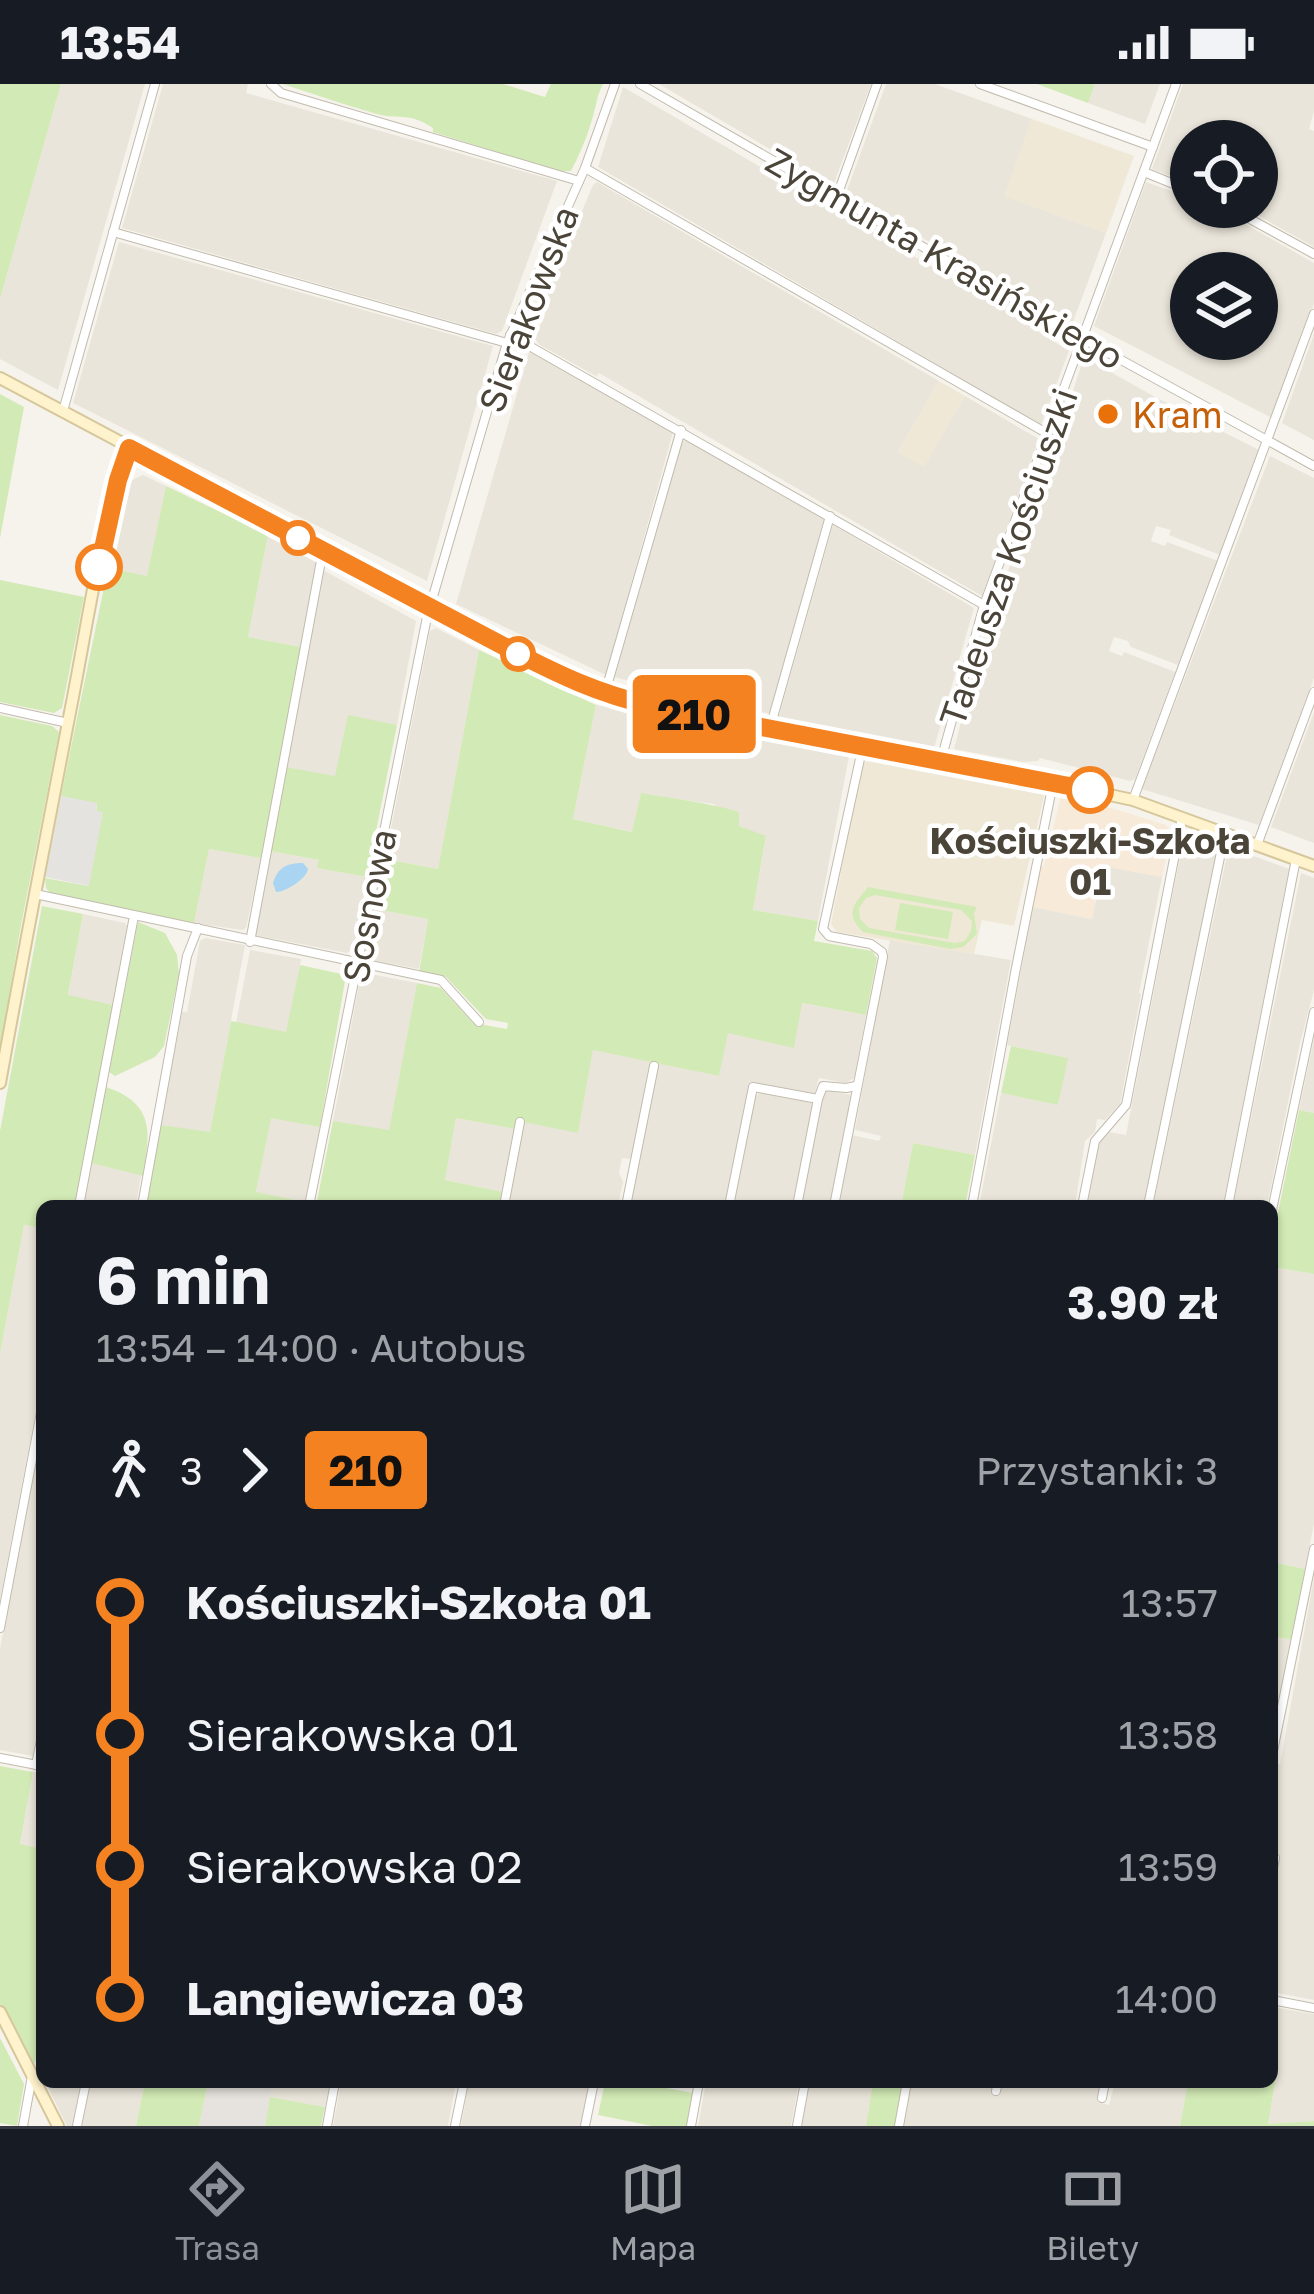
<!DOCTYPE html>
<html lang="pl">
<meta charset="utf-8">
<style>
body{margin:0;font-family:"Golos Text",sans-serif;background:#242831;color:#f1f3f6;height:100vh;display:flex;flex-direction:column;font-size:45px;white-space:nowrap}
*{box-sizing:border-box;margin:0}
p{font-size:39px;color:#9ea1a6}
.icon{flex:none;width:66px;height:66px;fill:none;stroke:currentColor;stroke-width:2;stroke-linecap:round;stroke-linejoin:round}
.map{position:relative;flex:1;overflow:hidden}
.side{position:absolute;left:36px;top:1116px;width:1242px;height:888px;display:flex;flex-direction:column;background:#171b24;border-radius:18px;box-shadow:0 3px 9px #0004}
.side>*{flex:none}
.badge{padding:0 24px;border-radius:9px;font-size:42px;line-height:78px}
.tools{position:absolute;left:1170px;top:36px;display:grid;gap:24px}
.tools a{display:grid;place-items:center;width:108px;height:108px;border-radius:50%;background:#171b24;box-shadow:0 3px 9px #0004;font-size:60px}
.map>.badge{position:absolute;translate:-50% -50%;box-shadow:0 0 0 6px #fff}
.legs{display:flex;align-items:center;gap:18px;height:132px;padding:0 60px;font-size:39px}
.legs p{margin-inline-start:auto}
.head{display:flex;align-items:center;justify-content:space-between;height:204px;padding:0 60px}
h1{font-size:66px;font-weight:700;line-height:90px}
ul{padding:0 60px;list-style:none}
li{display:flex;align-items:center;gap:42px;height:132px;font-size:45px}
li i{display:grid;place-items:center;width:18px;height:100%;margin:0 15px;background:currentColor}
li i::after{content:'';width:30px;height:30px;margin:-15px;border:9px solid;border-radius:50%;background:#171b24}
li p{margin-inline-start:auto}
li:first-child i{background:linear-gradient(#0000 50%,currentColor 0)}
li:last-child i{background:linear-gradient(currentColor 50%,#0000 0)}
.status{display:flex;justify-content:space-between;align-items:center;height:84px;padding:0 60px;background:#171b24;direction:ltr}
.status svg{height:33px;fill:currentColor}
.menu{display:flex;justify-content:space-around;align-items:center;height:168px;border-top:3px solid #363941;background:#171b24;font-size:33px;color:#9ea1a6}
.menu a{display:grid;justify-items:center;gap:6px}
.menu .on{color:#8c9099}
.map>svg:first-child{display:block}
</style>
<div class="status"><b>13:54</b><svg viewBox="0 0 49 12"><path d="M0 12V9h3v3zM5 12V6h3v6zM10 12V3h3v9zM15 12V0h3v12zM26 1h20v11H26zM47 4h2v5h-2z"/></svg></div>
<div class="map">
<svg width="1314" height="2042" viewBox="0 0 1314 2042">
<rect width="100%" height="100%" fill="#f6f3ec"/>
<g fill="#eae5da" fill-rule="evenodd">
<polygon points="61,0 145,0 58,306 0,275 0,215"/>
<polygon points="163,0 248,0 246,9 557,97 502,247 496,250 122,144"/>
<polygon points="659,0 871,0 833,102"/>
<polygon points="886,0 935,0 1032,35 1005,112 1106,149 1073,238 1068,239 846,109"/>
<polygon points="1095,0 1160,0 1145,40 1088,19"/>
<polygon points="1183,0 1314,0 1314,27 1309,45 1314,47 1314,163 1243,123 1257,123 1257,57 1191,57 1191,100 1152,85"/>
<polygon points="623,3 984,213 1069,267 1041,341 598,83"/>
<polygon points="597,98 939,297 898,368 924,382 965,312 1039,355 982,512 599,289 596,292 540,261 535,255 551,215 545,207 563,164 566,165 593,101"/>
<path d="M1146,98L1191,114V123L1217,124L1314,179V219L1272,334L1094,242ZM1191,189H1257V255H1191Z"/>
<polygon points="119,158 493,262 427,497 73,319"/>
<polygon points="1314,250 1314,356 1282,339"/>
<polygon points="530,265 673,348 606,591 456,520"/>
<polygon points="1084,273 1155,313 1259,366 1220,471 1169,451 1171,446 1156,442 1151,457 1165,462 1167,458 1218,477 1178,581 1131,563 1128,557 1114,553 1109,567 1122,572 1124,568 1175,588 1135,695 1130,697 1040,674 1038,677 1023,678 954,665 989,531 994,519 997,519 1027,432 1032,433"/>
<polygon points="686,356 824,435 772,630 691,614 615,593 682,358"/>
<polygon points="1270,372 1314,394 1314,594 1259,741 1142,705"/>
<polygon points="143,391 166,402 147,493 108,484 113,451 130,397"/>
<polygon points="833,441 974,524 934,664 778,635"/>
<polygon points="268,451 317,477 301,563 248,553"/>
<polygon points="323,486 416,537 397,641 348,632 336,693 286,683"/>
<polygon points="436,544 479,566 438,785 385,775 430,547"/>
<polygon points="596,621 849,672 818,837 753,826 766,753 739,742 714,720 641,710 633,748 573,735"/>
<polygon points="1314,628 1314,759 1271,743"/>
<polygon points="1185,747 1219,759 1144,1122 1087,1122 1099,1059 1109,1048 1126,1051"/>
<polygon points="1231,764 1289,785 1223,1122 1153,1122 1228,766"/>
<polygon points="209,765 261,774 246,844 242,846 194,839"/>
<polygon points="270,767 319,776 318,784 367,793 354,864 347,869 254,851"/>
<polygon points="1103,782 1162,793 1139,909 1141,910 1120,1020 1105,1036 1097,1035 1095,1048 1085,1057 1075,1122 979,1122 1001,1009 1058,1021 1067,974 1007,961 1033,823 1092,835"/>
<polygon points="1301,789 1314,794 1314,906 1300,959 1267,1122 1233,1122"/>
<polygon points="375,825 428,835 419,885 371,876 366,868"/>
<polygon points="83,830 125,839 127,842 113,921 68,912"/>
<polygon points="205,854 245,861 210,1049 161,1041 182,928 187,928 200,857"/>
<polygon points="890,856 1011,876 975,1071 913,1059 901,1122 839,1122 852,1051 879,1057 881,1052 855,1046"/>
<polygon points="250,866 301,875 287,949 236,939"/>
<polygon points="370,890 417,899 389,1047 333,1037 360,896"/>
<polygon points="801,919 866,931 854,994 846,999 819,994 815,1009 810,1011 749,999 725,1122 630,1122 658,979 719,992 727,949"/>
<polygon points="1314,955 1314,1029 1299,1026"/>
<polygon points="593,966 650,977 631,1075 622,1074 619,1089 623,1098 618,1122 537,1122 509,1116 524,1038 578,1048"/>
<polygon points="826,1006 851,1011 831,1122 801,1122 821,1011"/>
<polygon points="760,1009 813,1019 794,1122 733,1122 754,1013"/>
<polygon points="270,1033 320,1043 305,1118 256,1109"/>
<polygon points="456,1034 515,1045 503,1108 445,1096"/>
<polygon points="91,1079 141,1091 136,1122 83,1122"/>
<polygon points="24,1141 42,1144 42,1294 0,1516 0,1270"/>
<polygon points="1272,1183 1314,1190 1314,1439 1305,1485 1272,1478"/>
<polygon points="42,1341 42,1624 33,1672 0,1666 0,1565"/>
<polygon points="1314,1494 1314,1916 1272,1908 1272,1808 1280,1773 1272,1771 1272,1680 1280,1680"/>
<polygon points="1272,1552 1292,1556 1272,1659"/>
<polygon points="33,1688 42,1690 42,1765 20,1761"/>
<polygon points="1272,1923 1314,1930 1314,2037 1268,2040 1278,1984 1272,1982"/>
<polygon points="45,1998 81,1998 72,2042 67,2042"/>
<polygon points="90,1998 145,1998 136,2042 82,2042"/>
<polygon points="273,1998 330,1998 325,2023 270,2013"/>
<polygon points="341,1998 456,1998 448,2042 333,2042"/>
<polygon points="469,1998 591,1998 583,2042 461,2042"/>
<polygon points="706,1998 799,1998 791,2042 698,2042"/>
<polygon points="808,1998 873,1998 866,2042 800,2042"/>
<polygon points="911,1998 994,1998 997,2011 1002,1998 1102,1998 1098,2018 1109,2021 1114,2002 1111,1998 1188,1998 1180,2042 903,2042"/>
</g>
<polygon fill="#f7ead8" points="1061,712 1115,725 1166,741 1171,749 1162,793 1103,782 1092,835 1033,823 1040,782 1044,782"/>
<polygon fill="#e6e2dd" points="208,1998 273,1998 265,2042 199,2042"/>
<g fill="#efe8d6">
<polygon points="1032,35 1134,72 1106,149 1004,112"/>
<polygon points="939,297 965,312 924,383 898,368"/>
<polygon points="870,675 1045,708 1014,842 982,836 974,870 837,848 831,840 861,681"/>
</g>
<g fill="#d2eab5" fill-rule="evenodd">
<polygon points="0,0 61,0 0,215"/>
<path d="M283,0H503L545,13L551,0H603C596,13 596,25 591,39C586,56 579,71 571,87H558L433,48V44C409,28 401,36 377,30C345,21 314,10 283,0Z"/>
<polygon points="1037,0 1095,0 1088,19"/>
<polygon points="0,310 24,323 0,454"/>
<polygon points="166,402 268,451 248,553 301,563 261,774 209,765 194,839 51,810 46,804 45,794 88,802 97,720 61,712 108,484 147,492"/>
<polygon points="0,496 84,513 62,624 54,629 0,618"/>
<path d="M479,566L596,621L573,735L632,748L641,709C674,715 707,718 739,728V742L766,752L753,826L818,837L814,857L872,867L877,874L866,931L802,919L794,964L728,949L719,992L593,966L578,1049L518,1037L515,1045L456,1034L445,1096L503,1108L509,1116L537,1122H316L333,1037L389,1046L417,899L441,904L473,939L507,945L508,939L486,935L446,893L419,889L428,835L375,825L385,775L438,785Z"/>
<polygon points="0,631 52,642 59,648 21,841 0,966"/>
<polygon points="348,631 397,641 367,793 317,784 319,776 270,767 286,683 335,692"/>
<path d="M868,803L977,823L974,829L977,850L963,863L950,865L863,848C843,828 856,819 868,803ZM875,811L961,826L972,837L971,847L965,857L955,859L869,844L860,835L859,824L866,814Z"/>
<polygon points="900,819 953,828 948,855 895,846"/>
<polygon points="42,822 83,830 68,911 113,921 75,1122 42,1122 42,1144 24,1141 0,1270 0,1047"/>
<polygon points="138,838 165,849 177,871 179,890 164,962 155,973 115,992 109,988"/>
<polygon points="300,881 346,891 320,1043 271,1034 256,1108 305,1118 304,1122 145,1122 161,1041 210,1048 231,937 286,948"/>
<polygon points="1011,962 1068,974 1058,1021 1001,1009"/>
<path d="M106,1003C156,1020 150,1050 143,1092L91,1079Z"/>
<polygon points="1299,1026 1314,1029 1314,1190 1272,1183 1272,1158"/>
<polygon points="913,1059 975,1071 965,1122 901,1122"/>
<polygon points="1272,1478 1305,1485 1292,1556 1272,1552"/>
<polygon points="0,1682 33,1688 20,1760 42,1765 42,1940 35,1979 29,1976 0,1920"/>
<polygon points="0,1954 24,2000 17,2042 0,2039"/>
<polygon points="1272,1982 1278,1983 1268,2040 1314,2037 1314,2042 1180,2042 1188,1998 1272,1998"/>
<polygon points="145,1998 208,1998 199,2042 136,2042"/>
<polygon points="605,1998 666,1998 666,2004 694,2009 688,2042 652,2042 598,2031"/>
<polygon points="873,1998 905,1998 896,2042 866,2042"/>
<polygon points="270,2013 325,2023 321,2042 265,2042"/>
</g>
<polygon fill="#e5e3e0" points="61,712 97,719 96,727 103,728 89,802 45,793"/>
<path fill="#a9d4f2" d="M303,779L308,785C307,794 286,808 276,808L273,799C278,783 287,779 303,779Z"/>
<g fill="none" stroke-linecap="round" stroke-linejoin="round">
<defs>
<g id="street">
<polyline points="271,0 281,9 579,97"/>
<polyline points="640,0 1083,255 1314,382"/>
<polyline points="980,0 1153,63"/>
<polyline points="585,84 1048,350"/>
<polyline points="1144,88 1191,107"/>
<polyline points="837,112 877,0"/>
<polyline points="1228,123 1314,170"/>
<polyline points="113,148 507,259"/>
<polyline points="510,251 984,521"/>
<polyline points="63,327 155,0"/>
<polyline points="605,609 681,346"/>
<polyline points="0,624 68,639"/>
<polyline points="770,644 830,432"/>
<polyline points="941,676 984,521 1176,0"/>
<polyline points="1133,716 1314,230"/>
<polyline points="1257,761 1314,608"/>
<polyline points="35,810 441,896 479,938"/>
<polyline points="250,858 323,466"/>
<polyline points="79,1122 134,832"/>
<polyline points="142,1122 187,872 198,844"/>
<polyline points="309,1122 427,533 507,259 585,84 615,0"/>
<polyline points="504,1122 520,1038"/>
<polyline points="626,1122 654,982"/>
<polyline points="729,1122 753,1003 818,1015 823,1002 846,1004 856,1002"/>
<polyline points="797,1122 818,1015"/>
<polyline points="834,1122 883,873 882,868 871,860 829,852 823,845 863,661"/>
<polyline points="972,1122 1016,884 1053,699"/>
<polyline points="1082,1122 1095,1057 1126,1021 1182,734"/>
<polyline points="1148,1122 1225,749"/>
<polyline points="1228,1122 1296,775"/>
<polyline points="1272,1126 1314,928"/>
<polyline points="0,1544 42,1323"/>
<polyline points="1272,1672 1314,1465"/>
<polyline points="0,1674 42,1682"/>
<polyline points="36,1681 42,1651"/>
<polyline points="1272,1789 1275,1774"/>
<polyline points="1272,1916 1314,1924"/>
<polyline points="996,2007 998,1998"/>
<polyline points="1102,2014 1105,1998"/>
<polyline points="23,2042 32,1992"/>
<polyline points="77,2042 86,1998"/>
<polyline points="327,2042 335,1998"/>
<polyline points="455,2042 464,1998"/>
<polyline points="585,2042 594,1998"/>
<polyline points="691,2042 699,1998"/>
<polyline points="797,2042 805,1998"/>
<polyline points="899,2042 907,1998"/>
</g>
<g id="secondary">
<path d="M0,294L511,566C561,592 597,609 652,622L993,686L1133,716L1314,782"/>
<path d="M0,999C23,870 48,742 73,613C89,530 101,444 129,364"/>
<polyline points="0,1928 58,2042"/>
</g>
</defs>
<use href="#street" stroke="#c2bbae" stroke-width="10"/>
<use href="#secondary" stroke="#d6c79b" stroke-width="14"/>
<use href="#street" stroke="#fff" stroke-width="8"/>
<use href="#secondary" stroke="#fff3cd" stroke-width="10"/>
</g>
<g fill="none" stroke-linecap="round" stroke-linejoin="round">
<defs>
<path id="line-1" d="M99,483L118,396L129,364L511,566C559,591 599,610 652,622L1090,706"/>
</defs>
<use href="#line-1" stroke="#fff" stroke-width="27"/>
<use href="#line-1" stroke="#f58220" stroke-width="18"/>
</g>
<circle fill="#e8710a" stroke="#fff" stroke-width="4.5" cx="1108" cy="330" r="12"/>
<g fill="#fff" stroke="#f58220" stroke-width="6">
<circle cx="298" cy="454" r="15"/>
<circle cx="99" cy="483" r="21"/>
<circle cx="518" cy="570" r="15"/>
<circle cx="1090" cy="706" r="21"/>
</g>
<g text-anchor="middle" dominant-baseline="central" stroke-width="9" stroke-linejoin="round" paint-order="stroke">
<g font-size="36" fill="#4b4439" stroke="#fff">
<text transform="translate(945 174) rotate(30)">Zygmunta Krasińskiego</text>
<text transform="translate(528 225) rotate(-69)">Sierakowska</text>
<text transform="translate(1008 473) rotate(-71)">Tadeusza Kościuszki</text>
<text transform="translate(369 822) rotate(-79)">Sosnowa</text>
</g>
<g font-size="36" fill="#c56008" stroke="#fff" text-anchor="start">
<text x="1132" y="330">Kram</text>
</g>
<g font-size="36" font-weight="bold" fill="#4b4439" stroke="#fff">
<text x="1090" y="756">Kościuszki-Szkoła<tspan x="1090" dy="41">01</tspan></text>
</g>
</g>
</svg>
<div class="tools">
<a><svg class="icon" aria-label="locate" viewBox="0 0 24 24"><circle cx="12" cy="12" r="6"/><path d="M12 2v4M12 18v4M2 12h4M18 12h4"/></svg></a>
<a><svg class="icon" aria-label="layers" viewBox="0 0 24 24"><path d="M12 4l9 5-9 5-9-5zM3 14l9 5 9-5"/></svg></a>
</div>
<b class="badge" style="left:694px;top:630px;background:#f58220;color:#111">210</b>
<section class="side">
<div class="head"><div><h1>6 min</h1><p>13:54 – 14:00 · Autobus</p></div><b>3.90 zł</b></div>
<div class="legs"><svg class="icon" aria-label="walk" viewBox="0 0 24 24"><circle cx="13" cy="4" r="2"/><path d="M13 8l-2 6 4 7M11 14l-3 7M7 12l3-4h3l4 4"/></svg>3<svg class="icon" aria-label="forward" viewBox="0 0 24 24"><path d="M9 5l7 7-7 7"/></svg><b class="badge" style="background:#f58220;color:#111">210</b><p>Przystanki: 3</p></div>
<ul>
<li><i style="color:#f58220"></i><b>Kościuszki-Szkoła 01</b><p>13:57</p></li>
<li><i style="color:#f58220"></i><span>Sierakowska 01</span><p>13:58</p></li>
<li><i style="color:#f58220"></i><span>Sierakowska 02</span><p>13:59</p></li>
<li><i style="color:#f58220"></i><b>Langiewicza 03</b><p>14:00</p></li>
</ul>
</section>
</div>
<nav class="menu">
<a class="on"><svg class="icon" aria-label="directions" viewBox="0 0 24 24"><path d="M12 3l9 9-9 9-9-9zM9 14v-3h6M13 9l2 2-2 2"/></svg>Trasa</a>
<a><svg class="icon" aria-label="map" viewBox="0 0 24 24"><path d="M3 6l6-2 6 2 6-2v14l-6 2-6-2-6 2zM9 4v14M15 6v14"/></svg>Mapa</a>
<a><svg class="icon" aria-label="tickets" viewBox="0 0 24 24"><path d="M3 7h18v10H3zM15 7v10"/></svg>Bilety</a>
</nav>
